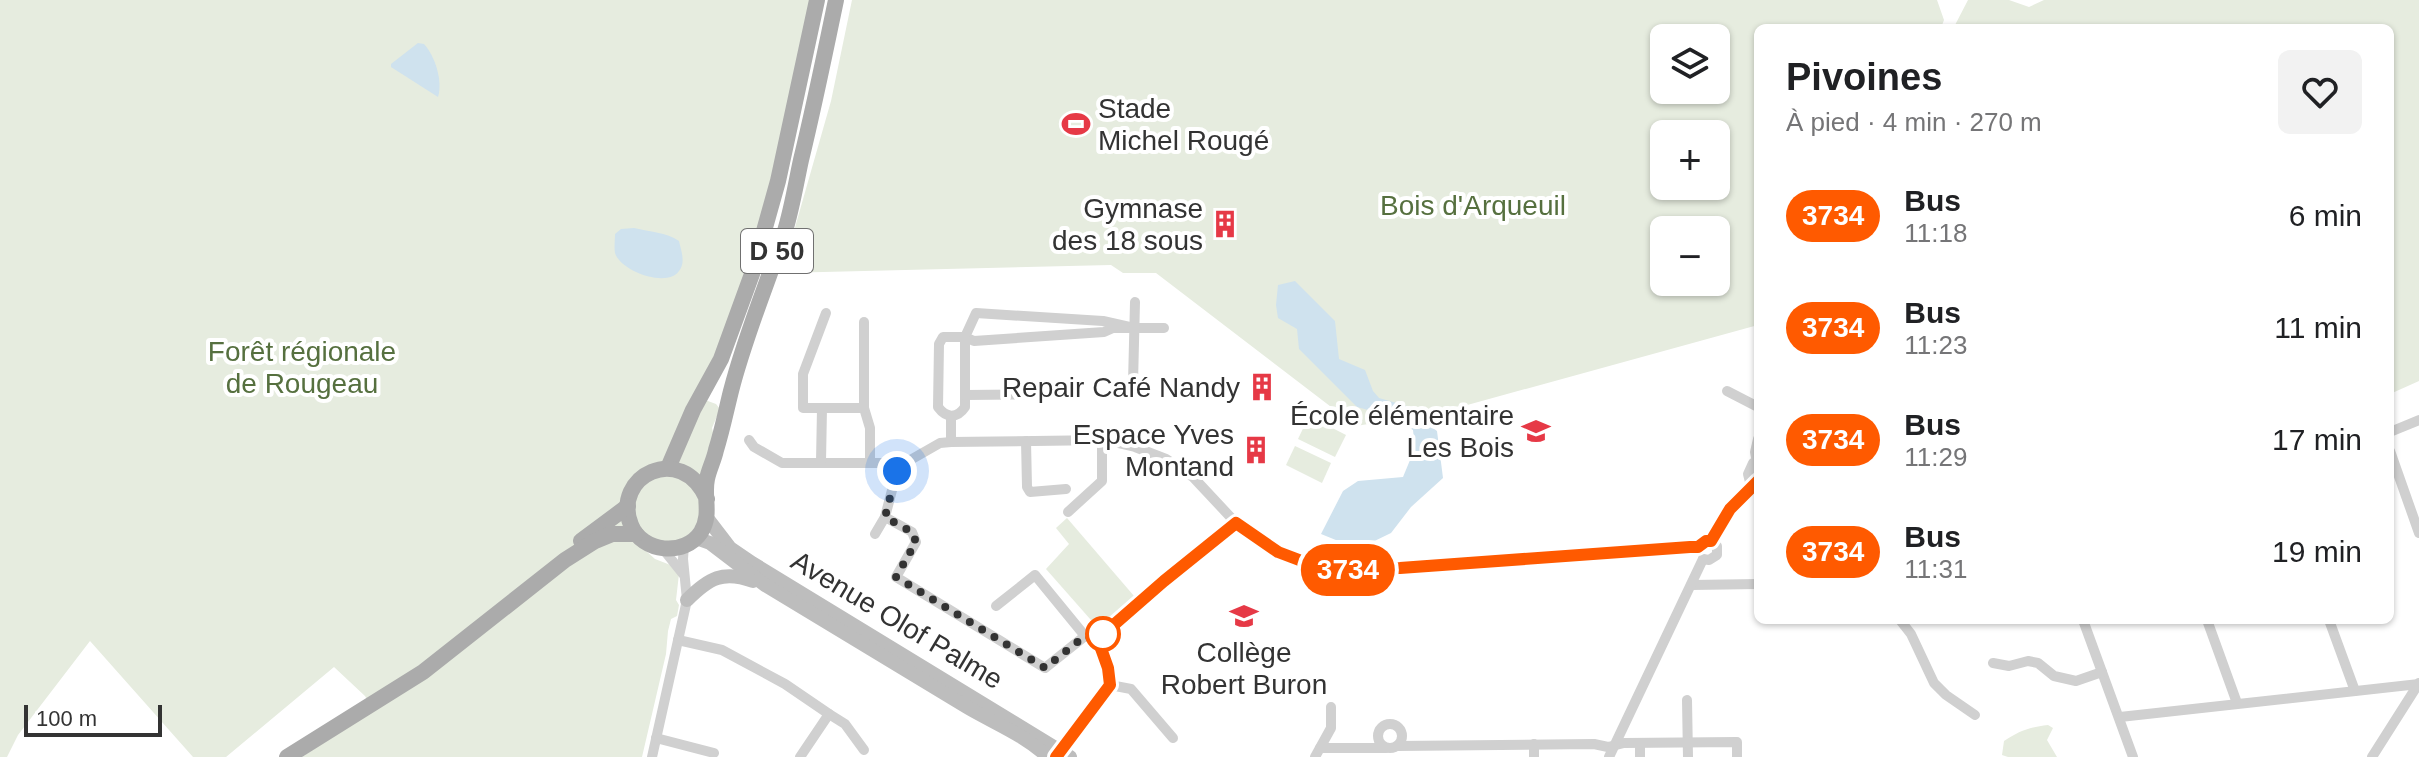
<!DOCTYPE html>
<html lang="fr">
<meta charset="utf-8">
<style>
body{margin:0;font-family:Helvetica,sans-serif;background:#f2f2f2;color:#202124;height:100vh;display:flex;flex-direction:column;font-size:30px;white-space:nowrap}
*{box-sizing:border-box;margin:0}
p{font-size:26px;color:#757577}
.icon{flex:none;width:44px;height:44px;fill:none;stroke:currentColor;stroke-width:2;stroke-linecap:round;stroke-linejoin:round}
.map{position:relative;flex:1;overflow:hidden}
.sheet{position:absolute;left:1754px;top:24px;width:640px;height:600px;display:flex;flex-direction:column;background:#fff;border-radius:12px;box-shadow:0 2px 6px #0004}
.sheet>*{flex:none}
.badge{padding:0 16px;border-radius:26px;font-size:28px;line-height:52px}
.buttons{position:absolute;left:1650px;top:24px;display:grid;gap:16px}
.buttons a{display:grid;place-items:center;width:80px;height:80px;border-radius:12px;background:#fff;box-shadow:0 2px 6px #0004;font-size:40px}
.scale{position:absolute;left:24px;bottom:20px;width:138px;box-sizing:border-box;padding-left:8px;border:4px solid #333;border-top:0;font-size:22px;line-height:28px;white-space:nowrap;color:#333;-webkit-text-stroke:6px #fff;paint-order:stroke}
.you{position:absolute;width:40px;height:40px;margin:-20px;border:6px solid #fff;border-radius:50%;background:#1a73e8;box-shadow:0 0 0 12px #1a73e833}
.map>.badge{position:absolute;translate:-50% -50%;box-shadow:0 0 0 4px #fff}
.round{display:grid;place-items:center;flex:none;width:84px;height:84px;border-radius:12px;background:#f2f2f2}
.summary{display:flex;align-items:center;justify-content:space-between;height:136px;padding:0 32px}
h1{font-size:38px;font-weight:700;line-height:60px}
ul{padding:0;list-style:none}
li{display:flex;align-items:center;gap:24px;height:112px;padding:0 32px}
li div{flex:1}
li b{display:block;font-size:30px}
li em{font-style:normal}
li .badge{min-width:88px;font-weight:700;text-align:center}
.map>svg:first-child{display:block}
</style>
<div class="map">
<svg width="2419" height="757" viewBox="0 0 2419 757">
<rect width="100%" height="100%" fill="#fff"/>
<g fill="#e6ecdf" fill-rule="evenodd">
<polygon points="0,0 812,0 750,269 697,397 716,404 720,409 712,428 715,440 703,517 683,542 635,541 655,559 673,566 679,574 676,600 679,605 677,616 671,619 668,631 666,654 642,757 302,757 372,709 365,696 334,667 226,757 193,757 90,641 18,735 7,757 0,757"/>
<path d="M852,0H1937L1944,20L1941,28H1758V325L1442,412L1356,426L1156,273H1123L1111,265L782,273L831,101ZM1664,38H1716V90H1664ZM1664,134H1716V186H1664ZM1664,230H1716V282H1664Z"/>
<polygon points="1968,0 2009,0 2029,7 2044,0 2419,0 2419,381 2390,394 2390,28 1957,28 1954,27"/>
<polygon points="1309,416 1346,435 1335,457 1298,439"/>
<polygon points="1295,446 1331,463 1322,483 1286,465"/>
<polygon points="1067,518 1134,596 1098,628 1046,569 1069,544 1056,528"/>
<path d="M2048,725L2053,728L2047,740L2057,757H2008L2002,755L2004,741C2019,731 2030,727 2048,725Z"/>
</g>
<g fill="#cfe2ee">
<path d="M418,43L424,44C435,56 443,81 438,97L391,67V64Z"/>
<path d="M634,228C650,232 666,232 679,241C681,250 686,263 679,271C668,288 621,272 615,253C614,248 615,240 615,234L621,229Z"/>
<polygon points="1295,281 1335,321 1339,359 1365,370 1373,391 1379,398 1424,411 1427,424 1437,431 1443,478 1411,507 1391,533 1358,549 1321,534 1343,491 1358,481 1403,477 1415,448 1413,430 1390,416 1357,407 1299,349 1297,329 1278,318 1276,305 1278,285"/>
</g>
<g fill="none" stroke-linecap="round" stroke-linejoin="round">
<g stroke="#d0d0d0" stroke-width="10">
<polyline points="826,313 803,374 803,408 864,408 870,428 870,461"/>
<polygon points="976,313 1103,321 1134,328 1113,328 1104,332 974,341 965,337"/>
<polyline points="864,322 864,408"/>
<polyline points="1134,328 1164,328"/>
<path d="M943,337H965V407C957,419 946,418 938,407L939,344Z"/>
<polyline points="1133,383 1135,302"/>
<polyline points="1727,391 1758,407"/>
<polyline points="965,395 1051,394"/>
<polyline points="2390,432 2419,420"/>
<polyline points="749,440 754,447 782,463 905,463"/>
<polyline points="1026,441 1027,487 1030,492 1066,489"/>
<polyline points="951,442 951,417"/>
<polyline points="2390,451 2419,533"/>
<polyline points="821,462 822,408"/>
<polyline points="1757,463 1755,452 1758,439"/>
<polyline points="1751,486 1748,474 1753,463 1758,462"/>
<polyline points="1068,512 1102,481 1102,440"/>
<polyline points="885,517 912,532 916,542 896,577 1045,668 1085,636 1098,640"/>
<polyline points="875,534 885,517 897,471 905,463 940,443 951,442 1105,440 1135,447 1166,459 1193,477 1236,523 1267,545 1298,560 1327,568 1353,570 1400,568 1698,547 1703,541 1711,541 1730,509 1758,481"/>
<polyline points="663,549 683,574"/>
<polyline points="1703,559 1709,560 1717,555 1717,546 1711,541"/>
<polyline points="1691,585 1758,584"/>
<polyline points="996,606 1035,575 1085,636"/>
<polyline points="1900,620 1911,634 1934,683 1946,695 1975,715"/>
<polyline points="2083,620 2133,757"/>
<polyline points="2207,620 2237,703"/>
<polyline points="2329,620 2355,691"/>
<polyline points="678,640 722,650 785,684 829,714 800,757"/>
<polyline points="1993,663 2009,666 2028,661 2038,663 2054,676 2076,681 2102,672"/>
<polyline points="1110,685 1131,689 1173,738"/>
<polyline points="1687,700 1688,757"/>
<polyline points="829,714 845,724 864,750"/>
<polyline points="2120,717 2419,684"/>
<circle cx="1390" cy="736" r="12"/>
<polyline points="656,738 714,753"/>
<polyline points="1640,743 1640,757"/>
<polyline points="1534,744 1534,757"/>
<polyline points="1397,746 1594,744 1608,747 1624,743 1737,742 1737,757"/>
<polyline points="1320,748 1386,748"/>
<polyline points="652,757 687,600 683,559 684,545"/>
<polyline points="1056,757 1110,685 1108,668 1098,640 1101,636 1164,581 1236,523"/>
<polyline points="1315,757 1331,728 1331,707"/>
<polyline points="1609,757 1703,559"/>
<polyline points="2372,757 2419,683"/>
</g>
<g stroke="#bdbdbd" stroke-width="14">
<polyline points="707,518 730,548 752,563 1070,757"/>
<path d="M696,538L710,543L765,585L967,707C994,723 1025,735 1048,757"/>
<path d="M687,600C709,578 723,570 753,581"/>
</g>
<g stroke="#ababab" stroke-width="16">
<polyline points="668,468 693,410 721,359 752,274 778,181 817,0"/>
<path d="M707,499C681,441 611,476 631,525C642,553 685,557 701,532C712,514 703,497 707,479C709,469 714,460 716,450C722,431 726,411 731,391C745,336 767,284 785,231C792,208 796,183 801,160C814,107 825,53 836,0"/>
<polyline points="581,541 628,506"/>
<polyline points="287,757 423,672 565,560 595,541 612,534 636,534"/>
</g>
</g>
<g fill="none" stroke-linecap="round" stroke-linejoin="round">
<defs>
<polyline id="line" points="1056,757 1110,685 1108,668 1098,640 1101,636 1164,581 1236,523 1278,552 1315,566 1343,569 1400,568 1690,547 1698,547 1706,541 1711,541 1730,509 1758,481"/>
</defs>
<use href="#line" stroke="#fff" stroke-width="18"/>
<use href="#line" stroke="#ff5a00" stroke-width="12"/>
<polyline stroke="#333" stroke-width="8" stroke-dasharray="0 14.4" points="897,471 885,517 912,532 916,542 896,577 1045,668 1085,636 1098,640 1103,634"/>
</g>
<defs>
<symbol id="stadium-bare" viewBox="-9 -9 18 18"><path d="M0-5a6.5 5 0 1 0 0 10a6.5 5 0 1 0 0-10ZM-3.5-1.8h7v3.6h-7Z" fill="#e63946" stroke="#fff" stroke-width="2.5" paint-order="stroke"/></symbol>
<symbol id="building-bare" viewBox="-9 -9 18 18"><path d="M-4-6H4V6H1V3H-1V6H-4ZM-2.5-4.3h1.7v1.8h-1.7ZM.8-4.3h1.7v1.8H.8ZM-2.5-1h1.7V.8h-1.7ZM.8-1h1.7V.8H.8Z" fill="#e63946" stroke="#fff" stroke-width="2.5" paint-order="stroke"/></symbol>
<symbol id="school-bare" viewBox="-9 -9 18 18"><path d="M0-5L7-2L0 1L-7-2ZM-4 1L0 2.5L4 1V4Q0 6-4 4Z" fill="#e63946" stroke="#fff" stroke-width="2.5" paint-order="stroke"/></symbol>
</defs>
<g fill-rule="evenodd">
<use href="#stadium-bare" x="1056" y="104" width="40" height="40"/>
<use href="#building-bare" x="1205" y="204" width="40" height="40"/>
<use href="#building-bare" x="1242" y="367" width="40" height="40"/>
<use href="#school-bare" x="1516" y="411" width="40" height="40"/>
<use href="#building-bare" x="1236" y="430" width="40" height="40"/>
<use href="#school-bare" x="1224" y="596" width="40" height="40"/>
</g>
<circle fill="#fff" stroke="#ff5a00" stroke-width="4" cx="1103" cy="634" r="16"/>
<g text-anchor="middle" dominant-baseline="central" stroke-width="8" stroke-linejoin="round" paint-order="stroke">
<rect fill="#fff" stroke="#707070" stroke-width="2" x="741" y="229" width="72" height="44" rx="6"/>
<g font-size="26" font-weight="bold" fill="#333">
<text x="777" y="251">D 50</text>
</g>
<g font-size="28" fill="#333" stroke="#fff" text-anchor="end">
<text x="1098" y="108" text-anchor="start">Stade<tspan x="1098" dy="32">Michel Rougé</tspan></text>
<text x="1203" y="208">Gymnase<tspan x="1203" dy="32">des 18 sous</tspan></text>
<text x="1240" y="387">Repair Café Nandy</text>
<text x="1514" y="415">École élémentaire<tspan x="1514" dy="32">Les Bois</tspan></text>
<text x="1234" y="434">Espace Yves<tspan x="1234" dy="32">Montand</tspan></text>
<text x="1244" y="652" text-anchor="middle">Collège<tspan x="1244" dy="32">Robert Buron</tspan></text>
</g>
<g font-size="28" fill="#56703f" stroke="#fff">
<text x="1473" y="205">Bois d'Arqueuil</text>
<text x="302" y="351">Forêt régionale<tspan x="302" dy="32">de Rougeau</tspan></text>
</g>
<g font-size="28" fill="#333" stroke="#fff">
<text transform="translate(897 620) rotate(31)">Avenue Olof Palme</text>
</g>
</g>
</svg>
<div class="buttons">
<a><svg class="icon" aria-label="layers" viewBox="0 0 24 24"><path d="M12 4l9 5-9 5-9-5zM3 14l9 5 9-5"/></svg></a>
<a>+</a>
<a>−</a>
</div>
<div class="scale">100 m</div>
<div class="you" style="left:897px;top:471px"></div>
<b class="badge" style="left:1348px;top:570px;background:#ff5a00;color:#fff">3734</b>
<section class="sheet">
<div class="summary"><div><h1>Pivoines</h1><p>À pied · 4 min · 270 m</p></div><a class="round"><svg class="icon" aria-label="heart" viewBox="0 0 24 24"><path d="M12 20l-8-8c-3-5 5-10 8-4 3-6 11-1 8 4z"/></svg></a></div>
<ul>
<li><span class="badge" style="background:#ff5a00;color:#fff">3734</span><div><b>Bus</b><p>11:18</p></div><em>6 min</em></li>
<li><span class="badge" style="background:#ff5a00;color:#fff">3734</span><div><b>Bus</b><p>11:23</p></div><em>11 min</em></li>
<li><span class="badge" style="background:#ff5a00;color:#fff">3734</span><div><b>Bus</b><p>11:29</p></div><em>17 min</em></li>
<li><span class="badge" style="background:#ff5a00;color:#fff">3734</span><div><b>Bus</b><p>11:31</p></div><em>19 min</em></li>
</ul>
</section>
</div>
